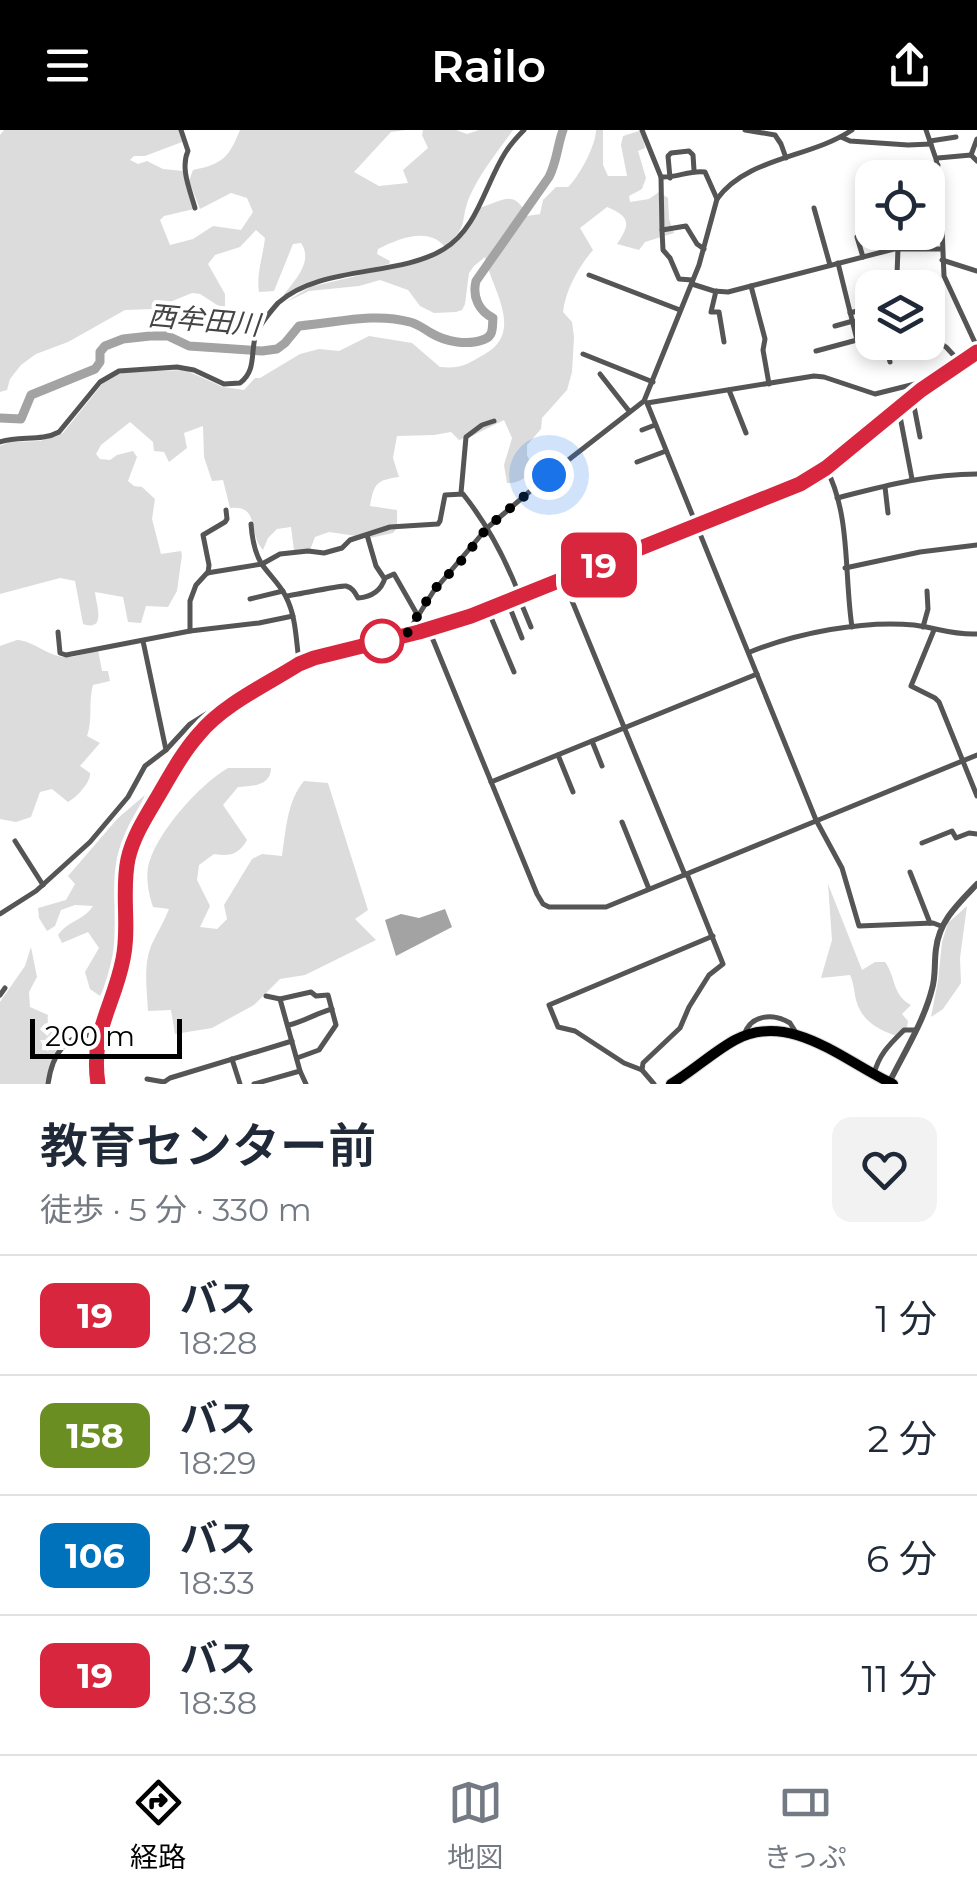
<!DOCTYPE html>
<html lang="ja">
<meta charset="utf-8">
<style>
body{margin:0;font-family:Montserrat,"Noto Sans JP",sans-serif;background:#f2f2f3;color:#1f2937;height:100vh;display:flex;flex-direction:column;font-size:38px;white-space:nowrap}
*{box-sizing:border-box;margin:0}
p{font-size:32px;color:#747a83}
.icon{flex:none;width:55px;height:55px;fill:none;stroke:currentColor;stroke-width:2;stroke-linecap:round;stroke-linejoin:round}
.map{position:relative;height:954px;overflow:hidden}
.sheet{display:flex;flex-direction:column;background:#fff;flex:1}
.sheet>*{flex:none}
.badge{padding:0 20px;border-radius:15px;font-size:35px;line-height:65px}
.controls{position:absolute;left:855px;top:30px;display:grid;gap:20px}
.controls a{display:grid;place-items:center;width:90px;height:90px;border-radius:20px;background:#fff;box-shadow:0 5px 15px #0003;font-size:50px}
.scale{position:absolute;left:30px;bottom:25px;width:152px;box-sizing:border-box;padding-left:10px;border:5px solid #000;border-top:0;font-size:28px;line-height:35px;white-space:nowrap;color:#000;-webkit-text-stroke:8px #fff;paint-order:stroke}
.you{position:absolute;width:50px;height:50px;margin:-25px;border:8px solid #fff;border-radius:50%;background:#1a73e8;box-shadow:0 0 0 15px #1a73e833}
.map>.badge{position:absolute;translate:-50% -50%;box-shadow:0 0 0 5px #fff}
.round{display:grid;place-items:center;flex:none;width:105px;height:105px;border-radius:20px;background:#f2f2f3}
.summary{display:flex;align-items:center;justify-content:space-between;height:170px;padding:0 40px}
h1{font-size:48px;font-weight:600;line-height:75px}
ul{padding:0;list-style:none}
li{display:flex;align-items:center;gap:30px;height:120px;padding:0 40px;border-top:2px solid #e0e1e3}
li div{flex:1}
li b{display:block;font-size:38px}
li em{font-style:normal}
li .badge{min-width:110px;font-weight:700;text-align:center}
header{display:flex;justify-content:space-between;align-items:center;height:130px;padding:0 40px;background:#000;color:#fff;font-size:45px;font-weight:600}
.tab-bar{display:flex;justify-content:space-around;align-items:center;height:140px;border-top:2px solid #e0e1e3;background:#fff;font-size:28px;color:#747a83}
.tab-bar a{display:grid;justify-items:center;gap:5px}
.tab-bar .selected{color:#000}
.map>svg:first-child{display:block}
</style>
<header><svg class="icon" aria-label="menu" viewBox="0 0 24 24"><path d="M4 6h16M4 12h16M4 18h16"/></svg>Railo<svg class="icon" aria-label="share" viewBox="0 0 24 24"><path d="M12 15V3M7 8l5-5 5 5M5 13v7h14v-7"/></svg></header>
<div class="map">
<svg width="977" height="954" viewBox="0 0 977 954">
<rect width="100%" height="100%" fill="#fff"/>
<g fill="#dcdcdc">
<path d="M4,0H179L183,8L182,12L145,26H134L130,30L138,34L147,31L163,39L183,41L194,79L164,86L160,90L170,115L193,109L213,96L241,100L253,82L247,68L231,63L200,79L189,51L193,40C223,34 229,27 240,0H406L391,2L354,42L379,56L408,53L403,40L428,18L422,5L423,0H456L467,4L479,0H513C498,21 479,44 469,68C459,94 470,94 445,117C428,96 398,109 378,119L377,124L390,131L389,134L309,152L283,166C294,151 314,132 301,113L293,114L274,161L259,162C256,144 263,127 265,108L256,100L240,117L215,125L208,134L225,164V180L200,164L192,163L153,179L125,180L68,212L36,224L21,235L10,249L7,260L0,262V5Z"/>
<path d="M596,0H603V35L608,46H627L621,15L623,6L642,0L645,18L638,21L646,48L642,59L629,66L630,72L649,69L659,62L668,68L669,89L674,103L645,112L639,120L617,114C631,93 630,87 607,77L580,98L593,120C578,138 566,159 563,182L572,192L574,207L572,242L567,260L542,288L541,299L527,315V325L532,336C526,349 520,353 507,353L504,335L512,308L504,290L472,306L459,310L451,302L434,305L397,306L393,328L399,347C376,350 374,354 370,376L397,380V398L393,403L370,408L329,402L315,407L310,420H294L291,397L277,399L268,408L263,420C247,403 261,375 230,378L223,350L212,351L204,327L203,296L184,303L187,318L169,332L164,322L154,321L153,312L130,292L101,315L96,324L100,329L110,330L117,325L133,321L137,327L128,351L134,356L142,357L155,369L152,389L161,424L181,421L182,425L177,461L168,477L146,476L141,493L128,492L123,467L95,462C96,474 107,502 83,494L75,451L60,448L0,464V316L9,312L40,311L63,303L103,253L118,244L128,242L185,240L223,257L244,260L255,248H260L300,224L319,219L339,221L369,206L412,213L440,237C462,239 467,234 485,224C525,201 491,158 485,127L474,136L469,143L465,174L462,180L456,182L434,183L420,176L408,160L380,150L359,156L309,161L286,172L310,157L428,129C454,118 467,103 479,78C503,71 514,58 527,86L540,84L543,70L556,57H568C579,47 596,15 596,0Z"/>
<path d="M17,510C34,511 47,526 65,527C75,528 89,522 98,520L102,541H108L110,551L93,555C88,573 93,590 87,606L100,613L80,636L90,643C91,652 77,667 68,672L52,659L40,662L31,687L16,692L0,689V516Z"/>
<path d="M228,638H271C271,656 252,656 238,657L223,675L247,710C239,724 230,727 214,724L199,735L197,750L210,776L200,797L217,799L227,789L224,775L252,729L262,724L282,726C286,700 287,671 304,651L328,653L368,780L355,789L376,810L305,845L280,849L254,875L212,898L175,904L171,880L148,881C147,859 143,837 151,816C157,803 164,792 169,779L153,777C149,765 146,751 148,737C155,704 199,655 228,638Z"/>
<path d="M145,665L126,710L117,741L116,821L111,845L100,866L90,859L85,842L99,818L88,802L62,813L58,805C70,789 82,792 93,776L75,775L61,780L55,796L47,801L39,788L38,778L66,770L75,754L68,746L118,688Z"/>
<path d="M828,754L862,840L875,832H885C896,847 892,865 911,875L902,884L908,891L906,903L899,907C879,900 862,892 856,870C854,861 854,854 850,845L821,848L832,810Z"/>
<polygon points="967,776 960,828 961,853 943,879 931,887 938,851 942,812 948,793"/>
<path d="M31,817L37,847L29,862L30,877L48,885C46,898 53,904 62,912L51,932L47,954H0V872L25,836Z"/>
</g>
<polygon fill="#a3a3a3" points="445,779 452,797 396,826 385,790 401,784 419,788"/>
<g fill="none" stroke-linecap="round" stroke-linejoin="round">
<path stroke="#a3a3a3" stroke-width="9" d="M0,288L21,289L31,265L95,239L100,232V222L105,216L123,209L150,206H168L189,216L262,221L277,219L285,213L299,196C336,193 374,182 410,192C418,194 424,199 431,203C446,212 468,216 485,209C494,205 492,197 493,188C479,181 472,167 476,151L549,47C557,31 557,17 563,0"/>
<defs>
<g id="primary">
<path d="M98,954C90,901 114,876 123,829C130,796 121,762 128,730C133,707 145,688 157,668C170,646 182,623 199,604C224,574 266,555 299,534L314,528L419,502L471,486L799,353L826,338L921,261L977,222"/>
<path d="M671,954C693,941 713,922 735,910C790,880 845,932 893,954"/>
</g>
</defs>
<use href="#primary" stroke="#dbdbdb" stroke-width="12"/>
<g stroke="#555" stroke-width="5">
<path d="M181,0L188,21C180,38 190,60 195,78"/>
<polyline points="642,0 661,47 662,100 686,96 697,114 704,119"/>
<polyline points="745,0 775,5 781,14 786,28"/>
<polyline points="926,0 936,29 940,50 944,146 977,217"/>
<polyline points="841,7 850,11 908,15 931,14"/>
<polyline points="930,11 956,7"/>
<polyline points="971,25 977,9"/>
<polyline points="938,28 971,25 977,31"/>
<polyline points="887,42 911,41 938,35"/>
<path d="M661,47C677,48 689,40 705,42L717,69"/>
<polyline points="670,48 668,26 671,23 689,21 693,25 694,40"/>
<polyline points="928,77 942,76"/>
<polyline points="814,78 830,135"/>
<polyline points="662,100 663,120 670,128 679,149 692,150"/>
<polyline points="857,107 863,127"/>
<polyline points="898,118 897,145 902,158"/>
<polyline points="942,130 977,141"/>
<polyline points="838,133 857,210 872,206"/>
<polyline points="589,145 680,180"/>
<polyline points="692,154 714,161 728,162 894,119 942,119"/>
<polyline points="751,156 765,209 763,220 769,254"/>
<polyline points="716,161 711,182 719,182 724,212"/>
<polyline points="850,183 864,179"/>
<polyline points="835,196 853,191"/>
<polyline points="928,205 946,217 959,231"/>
<polyline points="885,212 890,232"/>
<polyline points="912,219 936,211"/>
<polyline points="816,221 857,210"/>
<polyline points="583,224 653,252"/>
<polyline points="600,244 629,281"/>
<polyline points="729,260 746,303"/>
<polyline points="913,271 920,307"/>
<polyline points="647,273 816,690 842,738 859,796 933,793 941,796"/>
<polyline points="647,273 814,246 824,247 875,264 923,252 929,253"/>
<polyline points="899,281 912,349"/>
<polyline points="642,300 655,295"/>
<path d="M0,312C19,305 41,312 59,302L100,252L119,241L177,237L194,240L224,254L240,253C257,240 250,222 256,204C260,194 271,181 278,173C320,135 399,147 444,119C477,99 485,55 505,23C510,15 517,7 524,0"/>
<polyline points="637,332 666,321"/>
<path d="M826,338C851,385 844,445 852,497"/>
<polyline points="885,357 888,383"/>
<polyline points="461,363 466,307 482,295 494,291"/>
<path d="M837,368C884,356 928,344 977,344"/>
<path d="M251,394C252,408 254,421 261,433C269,445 280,454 286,467C296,486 296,510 299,531"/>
<polyline points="367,405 376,436 384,448"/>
<polyline points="845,438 920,422 977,415"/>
<polyline points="208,443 209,435 203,405 225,392 227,389 226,380"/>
<polyline points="563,449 685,745"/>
<path d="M286,466C295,465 342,455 346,456C353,458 355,463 358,468C371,467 381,461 385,448L394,444L418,486"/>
<polyline points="519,468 531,497"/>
<polyline points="250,469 283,461"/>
<polyline points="508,473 522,508"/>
<polyline points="488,480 514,542"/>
<polyline points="923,497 928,479 927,461"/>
<polyline points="429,500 537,764 543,774 549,777 606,777 977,625"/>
<polyline points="934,500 911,556 935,568 939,572 977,666"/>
<path d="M190,501V471L196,455L207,443L262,434L280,424L308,421L324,423L342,418L350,410L390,397L438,394L440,391L445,365L463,364C487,394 505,428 519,464"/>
<polyline points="58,502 60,523 66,525 190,501 259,493 293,486"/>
<path d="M408,502L433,462L487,398L549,345L644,271L699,135L717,69C747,27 811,28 852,0"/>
<polyline points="143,511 166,620"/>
<path d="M750,522C797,503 863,490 914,495C937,498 952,505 977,504"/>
<polyline points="592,611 602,636"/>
<polyline points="558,625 573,662"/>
<polyline points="491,652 757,544"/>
<polyline points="622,692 649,759"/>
<polyline points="15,711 43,755"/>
<polyline points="922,713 952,701 956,708 969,703 977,704"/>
<polyline points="910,742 930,793"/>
<polyline points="0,784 36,761 90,712 128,667 145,636 166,620 190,594 206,584 217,582"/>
<polyline points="0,865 5,858"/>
<polyline points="266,866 280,869 300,941 306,954"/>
<polyline points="280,869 311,862 316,866 328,865 336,895 319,920 297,928"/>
<path d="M289,895C305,891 317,883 332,879"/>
<path d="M744,905C751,884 773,883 790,893L797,904"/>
<polyline points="232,929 240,954"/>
<polyline points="642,940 624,933 575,901 558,897 549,875 713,806"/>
<path d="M874,944C879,924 890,914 904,900H915"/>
<polyline points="147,949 164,952 170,948 292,911"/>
<path d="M48,954C52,925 66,901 98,906"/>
<polyline points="254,954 300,941"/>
<polyline points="654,954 642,940 643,933 680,898 689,877 709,845 723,834 687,744"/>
</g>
<path stroke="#555" stroke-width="6" d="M889,953C904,923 924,891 932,859C936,846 934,832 936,819C939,791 958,774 977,754"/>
<use href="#primary" stroke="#000" stroke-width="10"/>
</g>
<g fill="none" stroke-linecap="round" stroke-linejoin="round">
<defs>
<path id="line" d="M98,954C90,902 114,876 123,829C130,796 121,762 128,729C133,707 145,688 157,668C170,646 182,623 199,604C224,574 266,555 299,534L314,528L419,502L471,486L800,354L826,338L921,260L977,222"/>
</defs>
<use href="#line" stroke="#fff" stroke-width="22"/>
<use href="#line" stroke="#d7263d" stroke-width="15"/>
<polyline stroke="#000" stroke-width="10" stroke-dasharray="0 18" points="382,511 378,512 406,505 432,462 463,429 487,398 549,345"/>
</g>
<circle fill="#fff" stroke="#d7263d" stroke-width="5" cx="382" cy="511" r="20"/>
<g text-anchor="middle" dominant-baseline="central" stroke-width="8" stroke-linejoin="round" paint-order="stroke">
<g font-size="28" font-style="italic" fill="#444" stroke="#fff">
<text transform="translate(204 190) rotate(5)">西牟田川</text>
</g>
</g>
</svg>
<div class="controls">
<a><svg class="icon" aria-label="locate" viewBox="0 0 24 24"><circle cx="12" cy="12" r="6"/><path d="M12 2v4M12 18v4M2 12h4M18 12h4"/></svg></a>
<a><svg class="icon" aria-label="layers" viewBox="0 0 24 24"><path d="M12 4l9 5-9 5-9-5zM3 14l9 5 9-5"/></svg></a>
</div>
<div class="scale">200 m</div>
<div class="you" style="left:549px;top:345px"></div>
<b class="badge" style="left:599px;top:435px;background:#d7263d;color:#fff">19</b>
</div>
<section class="sheet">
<div class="summary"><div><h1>教育センター前</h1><p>徒歩 · 5 分 · 330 m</p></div><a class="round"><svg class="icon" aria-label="heart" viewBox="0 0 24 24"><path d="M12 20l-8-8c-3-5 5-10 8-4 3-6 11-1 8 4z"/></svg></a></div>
<ul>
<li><span class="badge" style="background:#d7263d;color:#fff">19</span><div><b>バス</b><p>18:28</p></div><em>1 分</em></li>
<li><span class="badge" style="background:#6b8e23;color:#fff">158</span><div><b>バス</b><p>18:29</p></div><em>2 分</em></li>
<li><span class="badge" style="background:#0072bc;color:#fff">106</span><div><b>バス</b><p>18:33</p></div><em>6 分</em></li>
<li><span class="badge" style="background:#d7263d;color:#fff">19</span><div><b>バス</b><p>18:38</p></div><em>11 分</em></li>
</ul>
</section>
<nav class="tab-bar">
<a class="selected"><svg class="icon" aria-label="directions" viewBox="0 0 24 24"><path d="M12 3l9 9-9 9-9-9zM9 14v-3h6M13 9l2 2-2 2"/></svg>経路</a>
<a><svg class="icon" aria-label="map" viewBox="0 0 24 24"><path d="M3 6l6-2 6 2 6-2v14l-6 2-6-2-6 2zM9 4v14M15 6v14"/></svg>地図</a>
<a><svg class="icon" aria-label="tickets" viewBox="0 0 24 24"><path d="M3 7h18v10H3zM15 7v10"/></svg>きっぷ</a>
</nav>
